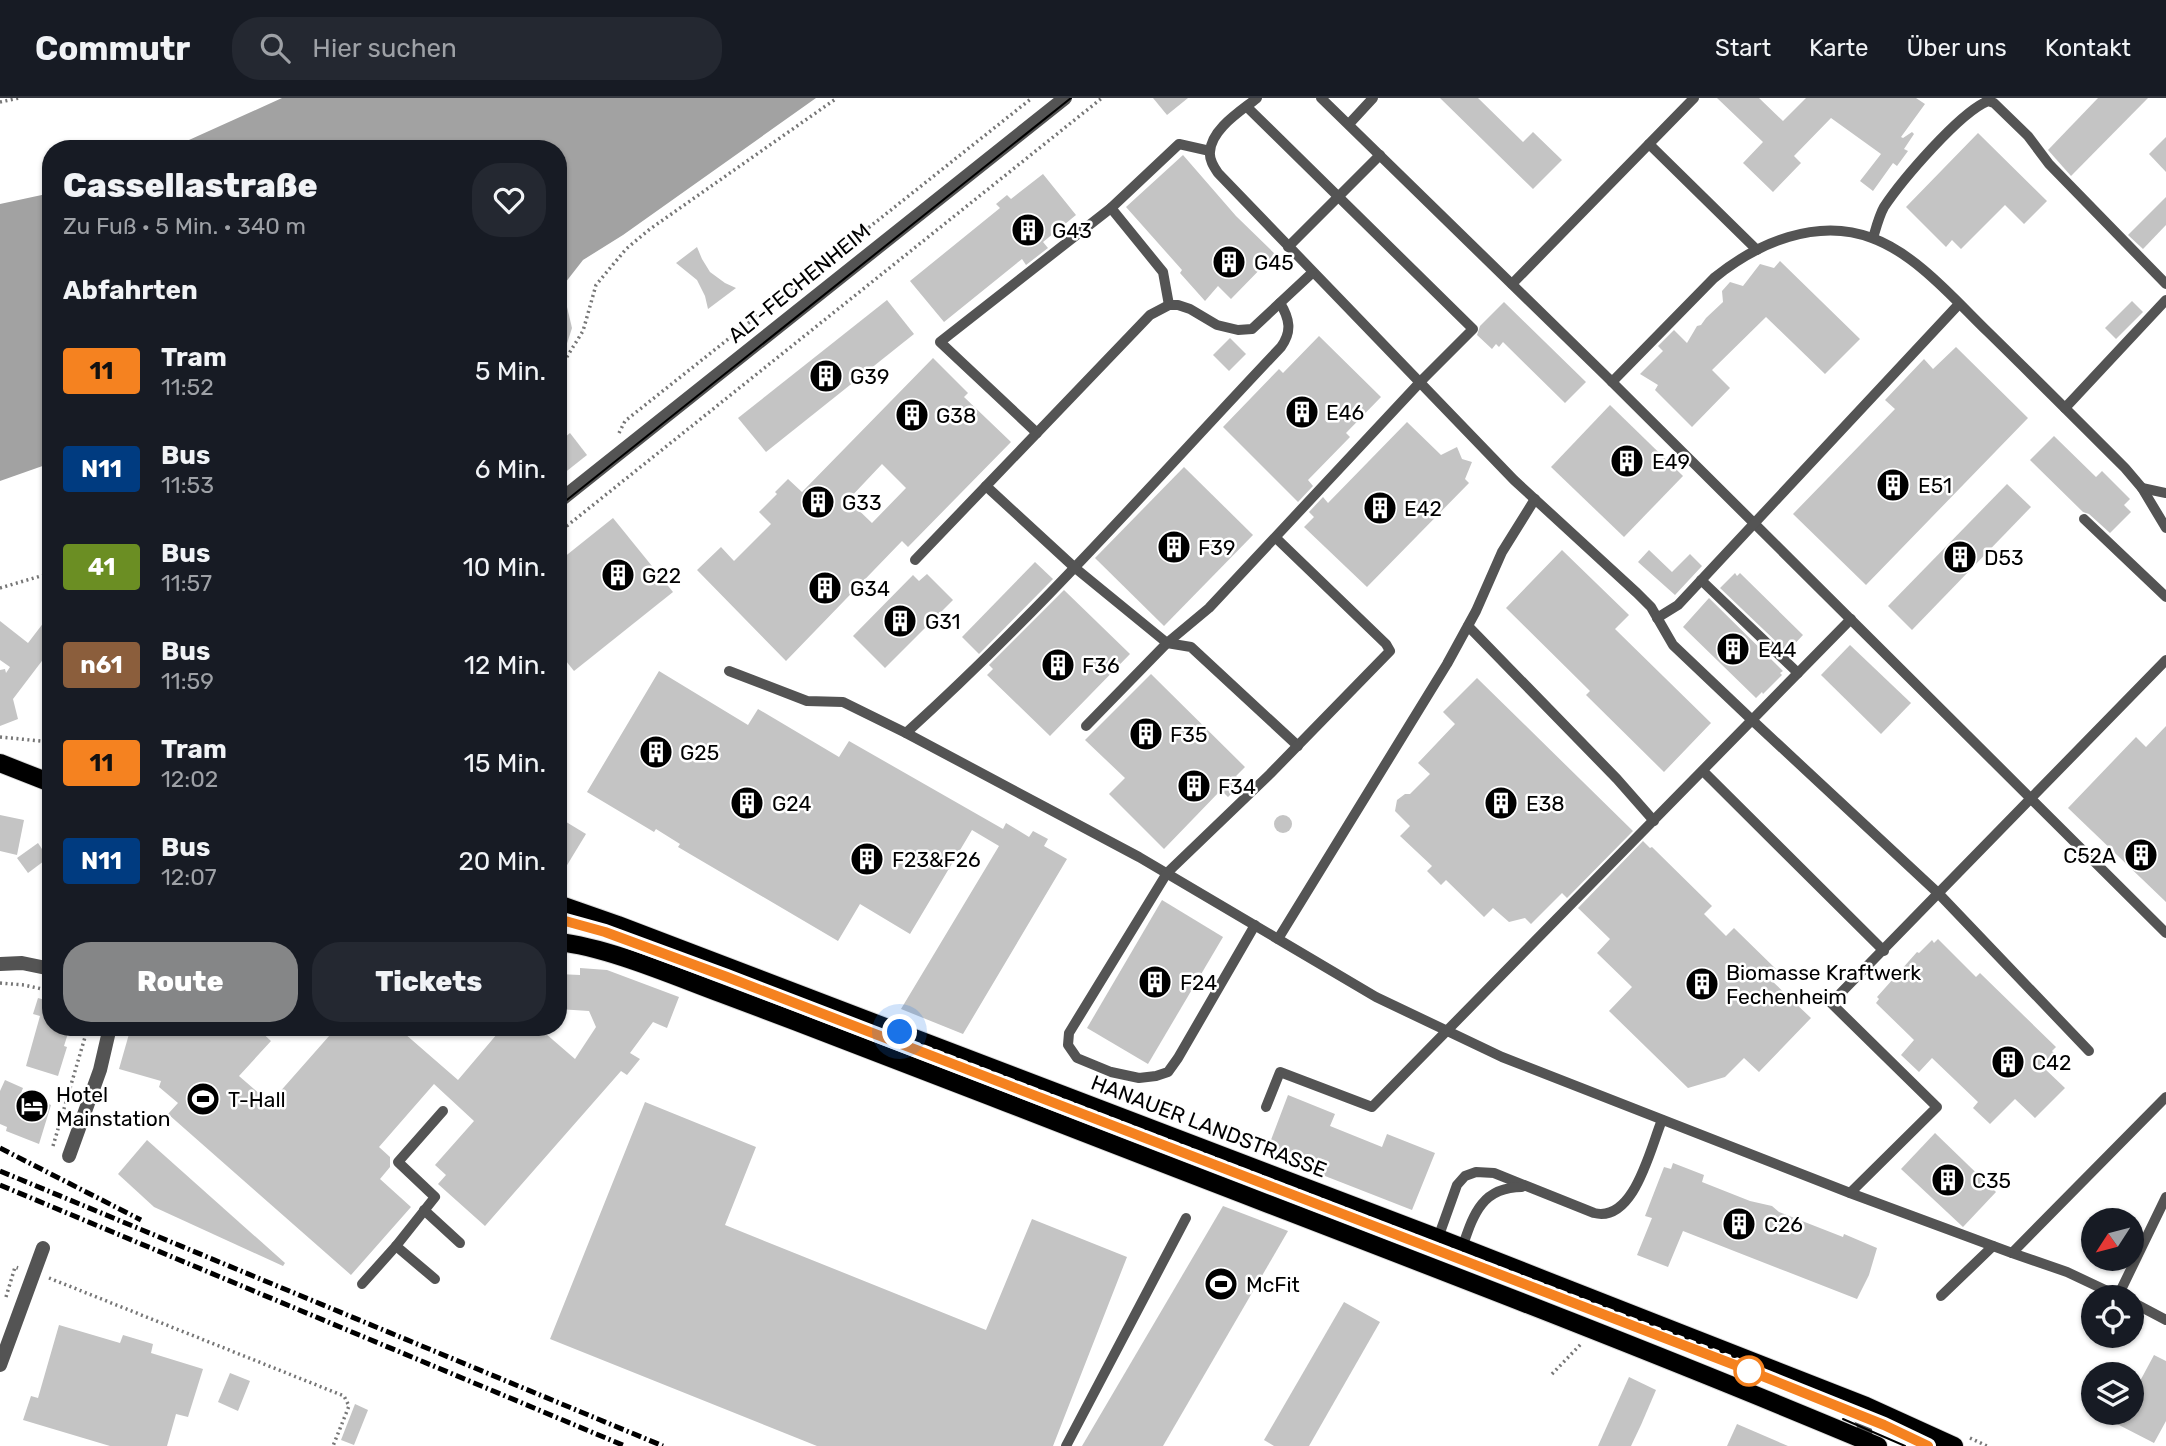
<!DOCTYPE html>
<html lang="de">
<meta charset="utf-8">
<style>
body{margin:0;font-family:Rubik,sans-serif;background:#242831;color:#f1f3f6;height:100vh;display:flex;flex-direction:column;font-size:26px;white-space:nowrap}
*{box-sizing:border-box;margin:0}
p{font-size:23px;color:#9ea1a6}
.icon{flex:none;width:38px;height:38px;fill:none;stroke:currentColor;stroke-width:2;stroke-linecap:round;stroke-linejoin:round}
.map{position:relative;flex:1;overflow:hidden}
.panel{position:absolute;left:42px;top:42px;width:525px;height:896px;display:flex;flex-direction:column;background:#171b24;border-radius:28px;box-shadow:0 2px 5px #0004}
.panel>*{flex:none}
.badge{padding:0 14px;border-radius:5px;font-size:24px;line-height:46px}
.needle{width:46px;rotate:234deg}
.buttons{position:absolute;left:2081px;top:1110px;display:grid;gap:14px}
.buttons a{display:grid;place-items:center;width:63px;height:63px;border-radius:50%;background:#171b24;box-shadow:0 2px 5px #0004;font-size:35px}
.you{position:absolute;width:35px;height:35px;margin:-18px;border:5px solid #fff;border-radius:50%;background:#1a73e8;box-shadow:0 0 0 10px #1a73e833}
.map>.badge{position:absolute;translate:-50% -50%;box-shadow:0 0 0 4px #fff}
h2{padding:0 21px;font-size:26px;line-height:63px}
.round{display:grid;place-items:center;flex:none;width:74px;height:74px;border-radius:28px;background:#242831}
.head{display:flex;align-items:center;justify-content:space-between;height:119px;padding:0 21px}
h1{font-size:33px;font-weight:800;line-height:52px}
.action{display:flex;gap:14px;margin-top:auto;padding:14px 21px}
.action a{flex:1;height:80px;border-radius:28px;background:#858687;color:#fff;font-size:28px;font-weight:800;line-height:80px;text-align:center}
.action a+a{background:#242831;color:#f1f3f6}
ul{padding:0;list-style:none}
li{display:flex;align-items:center;gap:21px;height:98px;padding:0 21px}
li div{flex:1}
li b{display:block;font-size:26px}
li em{font-style:normal}
li .badge{min-width:77px;font-weight:700;text-align:center}
header{display:flex;align-items:center;gap:42px;box-sizing:border-box;height:98px;padding:0 35px;background:#171b24;border-bottom:2px solid #363941}
header strong{font-size:33px}
nav{display:flex;gap:38px;margin-inline-start:auto;font-size:24px}
.search{width:490px;height:63px;background:#242831;display:flex;align-items:center;gap:18px;box-sizing:border-box;padding:0 24px;border-radius:28px;color:#9ea1a6;font-size:26px}
.map>svg:first-child{display:block}
</style>
<header>
<strong>Commutr</strong>
<div class="search"><svg class="icon" aria-label="search" viewBox="0 0 24 24"><circle cx="10" cy="10" r="6"/><path d="M15 15l6 6"/></svg>Hier suchen</div>
<nav><a>Start</a><a>Karte</a><a>Über uns</a><a>Kontakt</a></nav>
</header>
<div class="map">
<svg width="2166" height="1348" viewBox="0 0 2166 1348">
<rect width="100%" height="100%" fill="#fff"/>
<g fill="#a2a2a2">
<polygon points="282,0 816,0 623,137 583,162 558,194 558,51 169,51"/>
<polygon points="51,95 51,365 0,383 0,106"/>
</g>
<g fill="#c4c4c4" fill-rule="evenodd">
<polygon points="1153,0 1188,0 1167,17"/>
<polygon points="1440,0 1478,0 1523,44 1533,34 1562,62 1533,91"/>
<polygon points="1717,0 1759,0 1783,23 1806,0 1916,0 1925,6 1901,39 1903,40 1912,34 1914,36 1904,51 1908,53 1897,68 1893,65 1873,93 1860,83 1881,56 1831,20 1794,58 1801,65 1773,94 1743,65 1763,44"/>
<polygon points="2098,0 2148,0 2071,78 2048,52"/>
<polygon points="1978,35 2047,103 2024,126 2005,107 1961,151 1952,142 1946,149 1906,109"/>
<polygon points="2166,39 2166,74 2149,56"/>
<polygon points="1183,57 1236,118 1275,156 1231,201 1218,188 1205,203 1180,175 1182,172 1126,109"/>
<polygon points="1043,76 1076,117 1043,144 1048,150 1026,167 1022,161 944,224 910,183 1000,110 996,106 1007,97 1011,101"/>
<polygon points="2166,99 2166,127 2143,151 2128,137"/>
<polygon points="697,149 702,161 710,174 725,185 736,190 708,211 705,198 697,182 676,165"/>
<polygon points="1780,163 1860,241 1825,276 1766,219 1712,272 1730,290 1692,329 1655,292 1658,287 1640,276 1663,253 1658,248 1674,232 1687,245 1697,228 1701,227 1706,220 1723,204 1722,193 1730,184 1743,188 1760,166 1774,170"/>
<polygon points="563,192 572,230 561,264 558,263 558,193"/>
<polygon points="887,202 914,236 766,354 738,320"/>
<polygon points="2132,203 2143,214 2116,241 2105,230"/>
<polygon points="1504,204 1586,284 1565,305 1503,244 1499,249 1496,246 1492,251 1477,237 1480,228"/>
<polygon points="1319,238 1381,299 1346,335 1350,339 1308,382 1313,388 1298,404 1223,329 1279,271 1283,275"/>
<polygon points="1230,240 1246,256 1229,273 1213,257"/>
<polygon points="1956,249 2028,320 1866,487 1793,416 1895,311 1885,302 1924,261 1933,271"/>
<path d="M933,260L968,295L964,299L1011,344L908,449L902,443L786,563L697,472L721,449L734,463L771,426L759,414L777,396L775,394L788,381L802,394ZM882,366L906,390L872,425L848,402Z"/>
<polygon points="1610,307 1683,378 1624,439 1551,369"/>
<polygon points="1407,324 1441,357 1457,349 1462,361 1472,364 1465,381 1469,385 1367,489 1304,429 1314,419 1309,414 1323,399 1328,405"/>
<polygon points="570,335 587,357 558,380 558,345"/>
<polygon points="2054,338 2096,379 2102,373 2130,401 2124,407 2131,414 2110,435 2089,416 2083,414 2030,362"/>
<polygon points="1184,369 1253,437 1164,528 1095,460"/>
<polygon points="2007,386 2031,409 1912,532 1888,508"/>
<polygon points="613,420 673,494 574,573 558,553 558,464"/>
<polygon points="1562,452 1629,517 1615,531 1711,625 1664,674 1586,597 1590,593 1506,510"/>
<polygon points="1649,452 1672,474 1690,456 1702,468 1675,497 1638,464"/>
<polygon points="1035,464 1053,481 979,556 962,539"/>
<polygon points="1735,475 1737,478 1740,475 1803,537 1787,554 1720,490"/>
<polygon points="927,476 953,502 885,570 853,538 913,477 919,483"/>
<polygon points="1064,492 1130,556 1050,638 987,577 993,571 989,567"/>
<polygon points="1709,500 1783,573 1780,575 1782,577 1763,596 1762,594 1756,600 1683,529"/>
<polygon points="51,515 51,551 13,601 18,621 0,628 0,572 5,571 6,575 10,569 0,562 0,523 28,545"/>
<polygon points="1850,547 1911,605 1881,636 1821,577"/>
<polygon points="659,573 748,627 758,611 839,659 849,643 1003,731 1006,725 1029,739 1033,733 1048,741 1044,748 1067,761 963,936 901,911 999,748 972,732 910,836 860,806 838,843 678,749 680,746 656,731 654,734 587,694"/>
<polygon points="1151,576 1245,669 1236,678 1243,684 1228,699 1221,692 1164,751 1109,696 1125,680 1085,642"/>
<polygon points="1477,580 1633,733 1567,800 1562,795 1531,826 1525,820 1509,824 1493,810 1484,819 1446,782 1441,787 1427,773 1432,768 1400,738 1410,728 1395,713 1397,702 1405,696 1410,696 1430,676 1418,665 1455,626 1443,614"/>
<polygon points="2166,628 2166,804 2068,710 2136,639 2146,649"/>
<circle cx="1283" cy="726" r="9"/>
<polygon points="0,717 24,722 17,757 0,753"/>
<polygon points="558,719 586,736 558,782"/>
<polygon points="1643,743 1650,750 1652,749 1712,808 1704,816 1726,838 1734,830 1779,874 1771,882 1811,920 1759,974 1744,960 1725,979 1688,990 1609,913 1632,889 1597,855 1610,841 1578,810"/>
<polygon points="38,745 48,760 28,775 17,760"/>
<polygon points="1162,802 1223,839 1148,966 1087,930"/>
<polygon points="1938,841 1976,879 1980,875 2056,949 2052,953 2057,958 2044,970 2065,990 2035,1020 2015,1001 1990,1026 1973,1010 1978,1004 1932,960 1919,974 1901,957 1914,942 1876,905 1879,901 1877,899 1917,854 1919,855 1932,842 1934,845"/>
<polygon points="580,870 607,872 679,899 667,930 653,924 630,955 640,961 627,977 621,973 485,1128 438,1086 446,1077 435,1067 474,1023 434,986 379,1049 390,1059 390,1069 380,1081 411,1109 351,1177 168,1016 178,1005 159,989 161,983 119,971 131,929 256,929 271,943 239,978 270,1005 337,929 397,929 458,982 503,929 538,929 575,961 596,929 589,913 558,911 558,876 580,877"/>
<polygon points="47,896 51,896 51,929 70,929 64,948 67,949 58,978 26,968 40,918 33,916 38,900 45,902"/>
<polygon points="5,982 23,990 21,995 51,1007 39,1046 6,1033 7,1029 0,1026 0,993"/>
<polygon points="1288,997 1335,1016 1330,1028 1382,1049 1387,1036 1435,1055 1412,1112 1266,1055"/>
<polygon points="645,1004 756,1049 725,1127 986,1232 1032,1121 1127,1159 1053,1348 817,1348 550,1241"/>
<polygon points="1935,1035 1996,1094 1963,1129 1901,1071"/>
<polygon points="147,1042 285,1165 283,1168 154,1109 118,1076"/>
<polygon points="1673,1065 1704,1077 1702,1084 1750,1103 1772,1108 1779,1114 1843,1139 1844,1136 1877,1150 1869,1177 1857,1201 1683,1133 1668,1169 1637,1157 1652,1120 1645,1118 1664,1069 1671,1071"/>
<polygon points="1223,1108 1288,1133 1163,1348 1082,1348"/>
<polygon points="1344,1204 1380,1224 1309,1348 1274,1348 1264,1342"/>
<polygon points="59,1227 120,1245 123,1237 153,1246 151,1255 203,1271 188,1319 176,1316 167,1348 110,1348 23,1322 31,1298 38,1300"/>
<polygon points="2154,1257 2166,1263 2166,1323 2154,1345 2117,1326 2123,1314 2132,1314 2132,1298"/>
<polygon points="230,1275 250,1283 238,1313 218,1304"/>
<polygon points="1629,1279 1656,1292 1641,1327 1631,1348 1598,1348"/>
<polygon points="355,1306 368,1312 354,1347 341,1342"/>
<polygon points="1737,1326 1788,1348 1727,1348"/>
</g>
<g fill="none" stroke-linecap="round" stroke-linejoin="round">
<defs>
<g id="primary">
<polyline points="0,665 51,685"/>
<polyline points="558,806 618,827 1438,1140 1866,1308 1954,1348"/>
<path d="M558,844C607,849 674,878 720,895C811,929 902,964 992,999C1288,1115 1586,1225 1878,1348"/>
</g>
</defs>
<use href="#primary" stroke="#dbdbdb" stroke-width="20"/>
<g stroke="#767676" stroke-width="3.5" stroke-dasharray="2 3.5" stroke-linecap="butt">
<polyline points="0,4 19,0"/>
<polyline points="558,273 583,233 596,187 626,151 650,131 837,0"/>
<polyline points="619,335 625,323 1032,0"/>
<polyline points="558,435 1102,0"/>
<polyline points="0,490 51,475"/>
<polyline points="0,639 51,644"/>
<polyline points="0,885 24,887 51,893"/>
<polyline points="53,1048 88,929"/>
<polyline points="49,1180 344,1298 349,1308 333,1348"/>
<polyline points="6,1199 15,1169 18,1170"/>
<polyline points="1552,1276 1582,1245"/>
<polyline points="1970,1340 1987,1348"/>
</g>
<g stroke="#545454" stroke-width="10">
<path d="M1257,0C1241,13 1211,31 1210,54C1209,62 1214,69 1218,75L1514,382L1637,495L1651,509L1673,547L1752,622L1851,521"/>
<polyline points="1321,0 1605,277 2166,835"/>
<polyline points="1349,26 1373,0"/>
<polyline points="1649,46 1757,152"/>
<polyline points="1111,110 1163,174 1169,207"/>
<path d="M1873,140C1876,130 1879,118 1884,109C1902,82 1960,14 1988,3L1994,5L2028,38L2049,66L2166,186"/>
<polyline points="1288,149 1380,57"/>
<polyline points="1512,186 1694,0"/>
<path d="M1612,284L1714,180C1757,145 1817,119 1872,140C1916,156 1955,202 1988,234C2034,279 2079,324 2125,370L2142,390L2166,430"/>
<polyline points="2065,310 2166,202"/>
<polyline points="1037,335 940,244 1111,110 1179,46 1210,53"/>
<polyline points="2142,390 2166,395"/>
<polyline points="2084,421 2166,499"/>
<polyline points="915,462 986,388"/>
<polyline points="1701,482 1798,575"/>
<polyline points="1657,520 1678,507 1959,206"/>
<polyline points="1468,528 1617,681 1654,723"/>
<polyline points="729,573 807,603 843,604 906,635 1139,759 1376,899 1502,959 1850,1095 2012,1155"/>
<polyline points="1086,628 1167,545 1209,510 1424,280 1473,231 1247,9"/>
<path d="M906,635C1039,515 1158,379 1281,249C1292,234 1290,221 1280,205"/>
<polyline points="1298,648 1191,549 1167,545 1074,469 986,388 1150,217 1169,207 1178,207 1190,211 1217,227 1238,232 1252,231 1312,175"/>
<polyline points="1703,673 1884,853"/>
<polyline points="1255,827 1178,960 1168,974 1156,978 1139,980 1111,974 1077,960 1068,947 1069,935 1167,775 1270,676 1390,553 1386,546 1276,440"/>
<polyline points="1278,841 1447,566 1476,513 1502,454 1535,401"/>
<polyline points="1266,1009 1280,974 1372,1009 1752,622 1939,796 2089,953"/>
<polyline points="1850,1095 1937,1009 1831,905 2166,562"/>
<polyline points="424,1112 460,1145"/>
<path d="M1438,1140L1457,1087L1465,1078L1476,1074L1494,1075L1594,1115C1634,1125 1650,1051 1662,1022"/>
<polyline points="396,1148 435,1181"/>
<path d="M1462,1150C1473,1118 1481,1089 1522,1089"/>
<polyline points="362,1186 396,1148 435,1099 398,1064 443,1013"/>
<polyline points="1941,1198 1993,1148"/>
<polyline points="2118,1198 2166,1099"/>
<polyline points="2120,1199 2067,1174 2012,1155 2166,999"/>
<polyline points="2132,1204 2166,1222"/>
<polyline points="1066,1348 1186,1120"/>
</g>
<g stroke="#545454" stroke-width="14">
<polyline points="0,866 22,865 51,871"/>
<polyline points="69,1058 100,972 110,929"/>
<polyline points="0,1267 43,1150"/>
<path d="M1843,1300C1857,1312 1871,1329 1863,1348"/>
</g>
<polyline stroke="#545454" stroke-width="14" points="558,404 1065,0"/>
<use href="#primary" stroke="#000" stroke-width="18"/>
<g stroke="#000" stroke-width="2">
<polyline points="558,409 1071,0"/>
<polyline points="558,821 605,834 675,859 1735,1267 1884,1327 1928,1348"/>
<polyline points="1843,1321 1905,1348"/>
</g>
<g stroke="#000" stroke-width="5" stroke-dasharray="10 3.5 2 3.5" stroke-linecap="butt">
<polyline points="0,1050 141,1122"/>
<polyline points="0,1073 663,1348"/>
<polyline points="0,1087 625,1348"/>
</g>
</g>
<g fill="none" stroke-linecap="round" stroke-linejoin="round">
<defs>
<polyline id="line" points="558,821 605,834 727,879 1735,1267 1884,1327 1928,1348"/>
</defs>
<use href="#line" stroke="#fff" stroke-width="16"/>
<use href="#line" stroke="#f58220" stroke-width="10"/>
<polyline stroke="#000" stroke-width="7" stroke-dasharray="0 12.6" points="900,934 1438,1140 1764,1268 1749,1273"/>
</g>
<defs>
<symbol id="building-disc" viewBox="-11 -11 22 22"><circle r="9.5" fill="#000" stroke="#fff"/><path d="M-4-6H4V6H1V3H-1V6H-4ZM-2.5-4.3h1.7v1.8h-1.7ZM.8-4.3h1.7v1.8H.8ZM-2.5-1h1.7V.8h-1.7ZM.8-1h1.7V.8H.8Z" fill="#fff"/></symbol>
<symbol id="stadium-disc" viewBox="-11 -11 22 22"><circle r="9.5" fill="#000" stroke="#fff"/><path d="M0-5a6.5 5 0 1 0 0 10a6.5 5 0 1 0 0-10ZM-3.5-1.8h7v3.6h-7Z" fill="#fff"/></symbol>
<symbol id="hotel-disc" viewBox="-11 -11 22 22"><circle r="9.5" fill="#000" stroke="#fff"/><path d="M-6-4.5h1.5V1H6V5H4.5V3h-9V5H-6ZM-4 0a1.8 1.8 0 1 1 3.6 0ZM.5 0V-2.5h3Q6-2.5 6 0Z" fill="#fff"/></symbol>
</defs>
<g fill-rule="evenodd">
<use href="#building-disc" x="1009" y="113" width="38" height="38"/>
<use href="#building-disc" x="1210" y="145" width="38" height="38"/>
<use href="#building-disc" x="807" y="259" width="38" height="38"/>
<use href="#building-disc" x="1283" y="295" width="38" height="38"/>
<use href="#building-disc" x="893" y="298" width="38" height="38"/>
<use href="#building-disc" x="1608" y="344" width="38" height="38"/>
<use href="#building-disc" x="1874" y="368" width="38" height="38"/>
<use href="#building-disc" x="799" y="385" width="38" height="38"/>
<use href="#building-disc" x="1361" y="391" width="38" height="38"/>
<use href="#building-disc" x="1155" y="430" width="38" height="38"/>
<use href="#building-disc" x="1941" y="440" width="38" height="38"/>
<use href="#building-disc" x="599" y="458" width="38" height="38"/>
<use href="#building-disc" x="806" y="471" width="38" height="38"/>
<use href="#building-disc" x="881" y="504" width="38" height="38"/>
<use href="#building-disc" x="1714" y="532" width="38" height="38"/>
<use href="#building-disc" x="1039" y="548" width="38" height="38"/>
<use href="#building-disc" x="1127" y="617" width="38" height="38"/>
<use href="#building-disc" x="637" y="635" width="38" height="38"/>
<use href="#building-disc" x="1175" y="669" width="38" height="38"/>
<use href="#building-disc" x="728" y="686" width="38" height="38"/>
<use href="#building-disc" x="1482" y="686" width="38" height="38"/>
<use href="#building-disc" x="2122" y="738" width="38" height="38"/>
<use href="#building-disc" x="848" y="742" width="38" height="38"/>
<use href="#building-disc" x="1136" y="865" width="38" height="38"/>
<use href="#building-disc" x="1683" y="867" width="38" height="38"/>
<use href="#building-disc" x="1989" y="945" width="38" height="38"/>
<use href="#stadium-disc" x="184" y="982" width="38" height="38"/>
<use href="#hotel-disc" x="13" y="989" width="38" height="38"/>
<use href="#building-disc" x="1929" y="1063" width="38" height="38"/>
<use href="#building-disc" x="1720" y="1107" width="38" height="38"/>
<use href="#stadium-disc" x="1202" y="1167" width="38" height="38"/>
</g>
<circle fill="#fff" stroke="#f58220" stroke-width="3.5" cx="1749" cy="1273" r="14"/>
<g text-anchor="middle" dominant-baseline="central" stroke-width="5" stroke-linejoin="round" paint-order="stroke">
<g font-size="21" fill="#000" stroke="#fff" text-anchor="start">
<text x="1052" y="132">G43</text>
<text x="1254" y="164">G45</text>
<text x="850" y="278">G39</text>
<text x="1326" y="314">E46</text>
<text x="936" y="317">G38</text>
<text x="1652" y="363">E49</text>
<text x="1918" y="387">E51</text>
<text x="842" y="404">G33</text>
<text x="1404" y="410">E42</text>
<text x="1198" y="449">F39</text>
<text x="1984" y="459">D53</text>
<text x="642" y="477">G22</text>
<text x="850" y="490">G34</text>
<text x="925" y="523">G31</text>
<text x="1758" y="551">E44</text>
<text x="1082" y="567">F36</text>
<text x="1170" y="636">F35</text>
<text x="680" y="654">G25</text>
<text x="1218" y="688">F34</text>
<text x="772" y="705">G24</text>
<text x="1526" y="705">E38</text>
<text x="2116" y="757" text-anchor="end">C52A</text>
<text x="892" y="761">F23&amp;F26</text>
<text x="1726" y="874">Biomasse Kraftwerk<tspan x="1726" dy="24">Fechenheim</tspan></text>
<text x="1180" y="884">F24</text>
<text x="2032" y="964">C42</text>
<text x="56" y="996">Hotel<tspan x="56" dy="24">Mainstation</tspan></text>
<text x="228" y="1001">T-Hall</text>
<text x="1972" y="1082">C35</text>
<text x="1764" y="1126">C26</text>
<text x="1246" y="1186">McFit</text>
</g>
<g font-size="21" fill="#000" stroke="#fff">
<text transform="translate(799 185) rotate(-39)">ALT-FECHENHEIM</text>
<text transform="translate(1209 1028) rotate(21)">HANAUER LANDSTRASSE</text>
</g>
</g>
</svg>
<div class="buttons">
<a><svg class="needle" viewBox="-14 -14 28 28"><path d="M0-13l5 13h-10z" fill="#e53935"/><path d="M0 13l5-13h-10z" fill="#9ea1a6"/></svg></a>
<a><svg class="icon" aria-label="locate" viewBox="0 0 24 24"><circle cx="12" cy="12" r="6"/><path d="M12 2v4M12 18v4M2 12h4M18 12h4"/></svg></a>
<a><svg class="icon" aria-label="layers" viewBox="0 0 24 24"><path d="M12 4l9 5-9 5-9-5zM3 14l9 5 9-5"/></svg></a>
</div>
<div class="you" style="left:900px;top:934px"></div>
<section class="panel">
<div class="head"><div><h1>Cassellastraße</h1><p>Zu Fuß · 5 Min. · 340 m</p></div><a class="round"><svg class="icon" aria-label="heart" viewBox="0 0 24 24"><path d="M12 20l-8-8c-3-5 5-10 8-4 3-6 11-1 8 4z"/></svg></a></div>
<h2>Abfahrten</h2>
<ul>
<li><span class="badge" style="background:#f58220;color:#111">11</span><div><b>Tram</b><p>11:52</p></div><em>5 Min.</em></li>
<li><span class="badge" style="background:#003b80;color:#fff">N11</span><div><b>Bus</b><p>11:53</p></div><em>6 Min.</em></li>
<li><span class="badge" style="background:#6b8e23;color:#fff">41</span><div><b>Bus</b><p>11:57</p></div><em>10 Min.</em></li>
<li><span class="badge" style="background:#8b5e3c;color:#fff">n61</span><div><b>Bus</b><p>11:59</p></div><em>12 Min.</em></li>
<li><span class="badge" style="background:#f58220;color:#111">11</span><div><b>Tram</b><p>12:02</p></div><em>15 Min.</em></li>
<li><span class="badge" style="background:#003b80;color:#fff">N11</span><div><b>Bus</b><p>12:07</p></div><em>20 Min.</em></li>
</ul>
<div class="action"><a>Route</a><a>Tickets</a></div>
</section>
</div>
